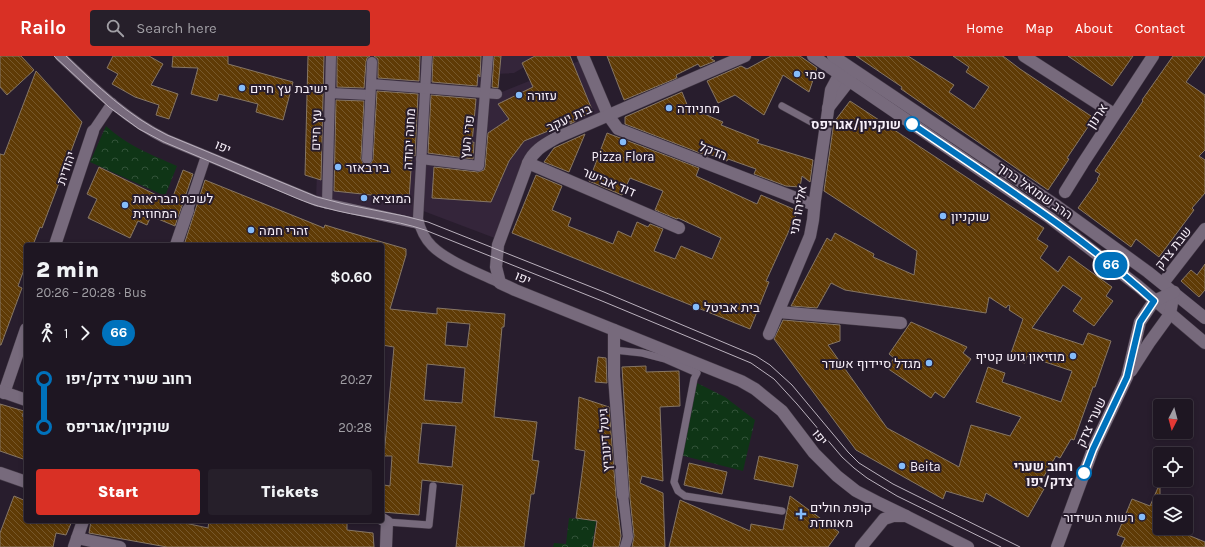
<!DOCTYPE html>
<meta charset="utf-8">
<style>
body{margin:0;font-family:Karla,Heebo,sans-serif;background:#261f2a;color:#f1f3f6;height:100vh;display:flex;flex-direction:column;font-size:15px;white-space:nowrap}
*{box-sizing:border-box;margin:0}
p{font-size:13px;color:#a19fa5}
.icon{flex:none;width:22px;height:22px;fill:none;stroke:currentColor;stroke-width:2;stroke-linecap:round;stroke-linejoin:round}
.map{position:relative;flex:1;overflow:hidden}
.details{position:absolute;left:24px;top:187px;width:360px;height:280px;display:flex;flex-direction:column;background:#1e1622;border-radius:4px;box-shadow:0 2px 6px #0003,0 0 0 1px #3c3540}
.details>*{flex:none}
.badge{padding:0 8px;border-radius:13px;font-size:14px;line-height:26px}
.needle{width:26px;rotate:186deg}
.fabs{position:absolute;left:1153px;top:343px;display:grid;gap:8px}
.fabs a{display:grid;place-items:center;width:40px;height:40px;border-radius:4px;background:#1e1622;box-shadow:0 2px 6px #0003,0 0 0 1px #3c3540;font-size:20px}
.map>.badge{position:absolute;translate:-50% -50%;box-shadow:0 0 0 2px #fff}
.legs{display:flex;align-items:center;gap:6px;height:44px;padding:0 12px;font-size:13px}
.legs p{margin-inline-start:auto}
.head{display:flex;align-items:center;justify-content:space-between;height:68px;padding:0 12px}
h1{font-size:22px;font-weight:800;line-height:30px}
.button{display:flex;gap:8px;margin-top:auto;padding:8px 12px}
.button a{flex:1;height:46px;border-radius:4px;background:#d93025;color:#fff;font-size:16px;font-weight:800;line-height:46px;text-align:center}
.button a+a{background:#261f2a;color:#f1f3f6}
ul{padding:0 12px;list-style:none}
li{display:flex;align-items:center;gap:14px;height:48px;font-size:15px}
li i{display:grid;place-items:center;width:6px;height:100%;margin:0 5px;background:currentColor}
li i::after{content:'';width:10px;height:10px;margin:-5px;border:3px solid;border-radius:50%;background:#1e1622}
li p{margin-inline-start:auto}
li:first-child i{background:linear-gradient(#0000 50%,currentColor 0)}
li:last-child i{background:linear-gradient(currentColor 50%,#0000 0)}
header{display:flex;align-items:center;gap:24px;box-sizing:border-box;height:56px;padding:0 20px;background:#d93025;color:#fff}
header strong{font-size:19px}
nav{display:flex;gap:22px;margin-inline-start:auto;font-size:14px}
.search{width:280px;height:36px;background:#261f2a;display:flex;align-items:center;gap:10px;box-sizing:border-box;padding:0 14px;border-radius:4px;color:#a19fa5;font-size:15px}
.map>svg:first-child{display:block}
</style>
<header>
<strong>Railo</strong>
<div class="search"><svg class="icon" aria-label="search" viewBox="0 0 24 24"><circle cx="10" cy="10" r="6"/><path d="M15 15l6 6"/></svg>Search here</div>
<nav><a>Home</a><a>Map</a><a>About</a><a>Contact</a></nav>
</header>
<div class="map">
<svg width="1205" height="491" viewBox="0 0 1205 491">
<defs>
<pattern id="park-crowns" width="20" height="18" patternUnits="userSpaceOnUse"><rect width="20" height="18" fill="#0f3516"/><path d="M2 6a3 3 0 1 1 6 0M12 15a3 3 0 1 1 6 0" fill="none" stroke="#335339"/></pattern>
<pattern id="building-back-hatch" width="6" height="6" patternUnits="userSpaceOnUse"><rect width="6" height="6" fill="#5f3b06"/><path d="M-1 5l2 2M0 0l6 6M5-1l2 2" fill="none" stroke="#77582b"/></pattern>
</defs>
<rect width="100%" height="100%" fill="#281d2d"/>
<polygon fill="#34253a" points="320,0 543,0 514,17 496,18 496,38 497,38 584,3 608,59 541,91 500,184 418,153 419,168 316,145 319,54"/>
<g fill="url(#park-crowns)">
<path d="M106,70C128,90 150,98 177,110L165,140L90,106Z"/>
<polygon points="695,326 725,341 755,364 743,415 680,399"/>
<polygon points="569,462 596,465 592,491 553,491 554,487 566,488"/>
</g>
<g fill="url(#building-back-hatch)" stroke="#867664" fill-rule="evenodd">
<polygon points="0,0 21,0 34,14 7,39 0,31"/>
<polygon points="113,0 149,0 163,8 151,29 178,38 169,63 156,59 159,49 135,41 112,28 118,18 107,12"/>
<polygon points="173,0 228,0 228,8 293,26 283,64 256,56 258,48 219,38 217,45 191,38 198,12 172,11"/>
<polygon points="308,0 324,0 321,124 305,119"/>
<polygon points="337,0 370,0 367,2 366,6 364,32 337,31"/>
<polygon points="374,0 420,0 419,25 378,22 378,3"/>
<polygon points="433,0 481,0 480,21 478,18 477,30 432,26"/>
<polygon points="494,0 501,0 498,32 492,31"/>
<polygon points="535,0 570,0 593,56 573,64 576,65 570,68 572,65 524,85 509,105 491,146 432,142 434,111 478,116 484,114 485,111 488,77 509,63 498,48 533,31 522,7"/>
<polygon points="607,0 714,0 710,2 715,5 700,11 698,8 676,19 677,22 624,44"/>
<polygon points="771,0 800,0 817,12 809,36 783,19 764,59 735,39 718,47 707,25 741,10 747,13"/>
<polygon points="856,0 908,0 954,29 949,36 974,53 989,31 966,16 969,11 953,0 1003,0 1020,13 1094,62 1067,102 1069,103 1048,134 901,33 902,31"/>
<polygon points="1068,0 1133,0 1112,30"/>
<polygon points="1173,0 1205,0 1186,26 1205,39 1205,94 1199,100 1205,104 1205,137 1192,152 1194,154 1159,201 1136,183 1131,191 1078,152 1098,124 1097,123 1100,118 1095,115 1143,45 1142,44"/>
<polygon points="36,15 82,66 42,172 40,171 33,189 26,189 26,208 18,230 22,232 1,289 0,289 0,98 4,99"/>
<polygon points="377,35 418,38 415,100 412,99 409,143 334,135 336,44 364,45 361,103 364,109 370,109 373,103"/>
<polygon points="682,36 688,51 723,66 721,69 759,84 757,87 813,104 810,126 802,120 800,131 786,130 754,118 756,113 728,103 727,105 709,98 708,100 625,68 625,61"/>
<polygon points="431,39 476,43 472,87 474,86 473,103 428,97"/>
<polygon points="850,45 1044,172 1037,183 1048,190 1040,202 1058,216 1069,200 1112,231 1106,240 1113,245 1094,270 1073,255 1082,242 1063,229 1032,272 1083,289 1088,277 1111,285 1095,331 1093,331 1074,384 1071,383 1060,402 1056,400 1038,430 1044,433 1028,461 986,437 983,446 946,435 943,443 856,394 774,283 783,264 840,269 840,285 828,289 887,372 959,411 971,369 1010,380 1021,361 976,346 988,311 1005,317 1002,326 1061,346 1072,315 1027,300 1025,307 1009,303 1023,263 1009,254 1010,250 1008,249 1006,252 989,241 986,257 845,234 831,227 817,252 791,250 827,182 831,185 835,177 874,198 873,201 914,219 917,195 824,135 834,66"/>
<polygon points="607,77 699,112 696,120 757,148 761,139 798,155 766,225 769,226 750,273 512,177 536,119 562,130 552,154 571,162 568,170 613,188 618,175 631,181 637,166 648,171 650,168 663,173 654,195 675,203 681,190 712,203 721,182 678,162 677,163 655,154 663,135 630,122 622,139 589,125"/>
<polygon points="585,78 569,116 544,106 554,92"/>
<polygon points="99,111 171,146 183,114 193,118 175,170 151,160 147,169 138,165 130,182 88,162 97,143 87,138"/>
<polygon points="205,124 324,172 325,169 338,173 382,186 381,189 184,189"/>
<path d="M382,186L406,193V199L390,253L437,258V252L505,258L504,271H502L494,361L537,366L532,404L539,405L534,438H531L524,491H456L463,429L422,424L419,459L382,456L384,429L390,430L392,400H384L394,291L382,289ZM447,266L470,268L467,291L445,289ZM427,308L465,312L462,347L424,344ZM422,367L456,370L452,411L418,407Z"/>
<polygon points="1205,208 1205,234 1199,241 1181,225 1191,214 1197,219"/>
<polygon points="911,266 967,291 963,297 971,303 944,342 935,336 931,342 887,312 894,302 889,298"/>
<polygon points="598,301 606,302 607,327 595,326"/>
<polygon points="646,310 646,316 679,315 680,350 660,351 663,425 642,420 640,427 663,437 665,491 632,491 634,480 630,442 622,311"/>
<polygon points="579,341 609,351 616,440 621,480 619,491 593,491 597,465 576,462 585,395 575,393"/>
<polygon points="0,348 24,355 22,360 26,362 26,404 0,395"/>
<polygon points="759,400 798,409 793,431 754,423"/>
<polygon points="689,407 727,416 722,438 684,429"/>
<polygon points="1160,427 1160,472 1171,472 1205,486 1205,491 1121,491 1125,482 1117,479 1132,443 1150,450"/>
<polygon points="14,440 26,445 26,465 72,465 66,479 56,477 53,491 0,491 0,477"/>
<polygon points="790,440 839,476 828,491 669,491 680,444 750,475 751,468 783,474"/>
<polygon points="91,465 185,465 185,467 208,472 209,465 347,465 347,474 373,477 374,491 167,491 89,477"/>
</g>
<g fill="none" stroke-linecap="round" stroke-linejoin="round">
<defs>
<g id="service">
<polyline points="782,50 824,73"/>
<polyline points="614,294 642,297 665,303 697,317 694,323 674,426 678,435 685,440 782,455"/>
<polyline points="387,466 429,469 433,430"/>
</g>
<g id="pedestrian">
<path d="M60,0C93,31 125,63 166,83L316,145L419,168"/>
<path d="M427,0L418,163C420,172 425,183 432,190C447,205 481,218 500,227"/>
<polyline points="371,28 372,6"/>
<polyline points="330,37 370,39"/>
<polyline points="93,75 112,47"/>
<polyline points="367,103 371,28 497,38"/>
<polyline points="421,103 479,110 488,0"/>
<polyline points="327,148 331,0"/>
<polyline points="188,154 206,100"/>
<polyline points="623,439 628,481 625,491"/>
</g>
<g id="minor">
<polyline points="583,0 608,59 618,73 814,149"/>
<path d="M745,0L556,82C544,89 534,94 528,107L498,189L496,211L500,227L515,234L741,325L755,333L782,355L814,397L837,420L856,435L879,447L906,460"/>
<polyline points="1024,0 1114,58"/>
<polyline points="828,52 849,25 851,14"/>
<polyline points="528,107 679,172"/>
<polyline points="1065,136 1083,107 1153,0"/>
<polyline points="55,189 93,75"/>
<polyline points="176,189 188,154"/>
<polyline points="1163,227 1205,173"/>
<polyline points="779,256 901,267"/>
<polyline points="614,274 614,320 623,439"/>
<polyline points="769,278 810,180 813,164 815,144 831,34 839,19 849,14"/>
<polyline points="4,337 26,273"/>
<polyline points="0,417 26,426"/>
<polyline points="77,482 120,491"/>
</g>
<g id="tertiary">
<polyline points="813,0 1050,162 1138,230 1205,287"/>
<polyline points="833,0 1057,150 1148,216 1205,262"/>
<polyline points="1131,315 1149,287 1170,258 1174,236"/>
<polyline points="0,335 26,344"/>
<polyline points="382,463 387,466 386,491"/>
<polyline points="74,491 83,465"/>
<polyline points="861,491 884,463 893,460 906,460 968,491"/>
<polyline points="1057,491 1093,393 1127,321 1140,266 1154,245 1174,236"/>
</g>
</defs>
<use href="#service" stroke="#443a47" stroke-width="8"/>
<use href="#pedestrian" stroke="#443a47" stroke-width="11"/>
<use href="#minor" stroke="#443a47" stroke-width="13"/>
<use href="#tertiary" stroke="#443a47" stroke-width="13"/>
<use href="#service" stroke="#776a7c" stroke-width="7"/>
<use href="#pedestrian" stroke="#776a7c" stroke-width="10"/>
<use href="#minor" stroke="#776a7c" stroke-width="12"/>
<use href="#tertiary" stroke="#776a7c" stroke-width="12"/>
<g stroke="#bbb2be" stroke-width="1">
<path d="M54,0L109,51L139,73L164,86L296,142C306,146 316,150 326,152C358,161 393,163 425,174L602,245L751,307L774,323L797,348L842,401L854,412L867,422L897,440L1001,491"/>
<path d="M66,0C97,30 128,60 167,79L317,141L344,148L404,160L428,166L604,236L756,300L770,309L792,329L848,396L859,407L893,428L1020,491"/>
</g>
</g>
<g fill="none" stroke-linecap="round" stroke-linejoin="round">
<defs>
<path id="line-1" d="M912,68C994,124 1080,178 1154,245L1140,266L1127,321L1093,393L1084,417"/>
</defs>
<use href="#line-1" stroke="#fff" stroke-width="9"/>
<use href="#line-1" stroke="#0072bc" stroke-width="6"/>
</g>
<g fill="#84bcfb" stroke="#281d2d" stroke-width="1.5">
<circle cx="797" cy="18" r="4"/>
<circle cx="242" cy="32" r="4"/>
<circle cx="519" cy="39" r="4"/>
<circle cx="669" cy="52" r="4"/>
<circle cx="623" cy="86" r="4"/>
<circle cx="338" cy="111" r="4"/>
<circle cx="364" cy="142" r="4"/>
<circle cx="125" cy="149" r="4"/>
<circle cx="943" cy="160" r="4"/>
<circle cx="251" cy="174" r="4"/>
<circle cx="696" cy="251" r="4"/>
<circle cx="1073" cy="300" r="4"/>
<circle cx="929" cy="307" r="4"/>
<circle cx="902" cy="410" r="4"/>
<path d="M799 452h4v4h4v4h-4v4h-4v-4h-4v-4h4z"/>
<circle cx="1142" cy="461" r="4"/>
</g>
<g fill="#fff" stroke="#0072bc" stroke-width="2">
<circle cx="912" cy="68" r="7"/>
<circle cx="1084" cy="417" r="7"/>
</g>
<g text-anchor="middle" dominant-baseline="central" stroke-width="4" stroke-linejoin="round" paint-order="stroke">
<g font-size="13" fill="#f7eff9" stroke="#281d2d" text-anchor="start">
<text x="805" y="18">סמי</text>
<text x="250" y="32">ישיבת עץ חיים</text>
<text x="527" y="39">עזורה</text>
<text x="677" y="52">מחניודה</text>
<text x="623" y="100" text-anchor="middle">Pizza Flora</text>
<text x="346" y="111">בירבאזר</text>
<text x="133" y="142">לשכת הבריאות<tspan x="133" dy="15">המחוזית</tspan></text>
<text x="372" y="142">המוציא</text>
<text x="951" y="160">שוקניון</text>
<text x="259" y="174">זהרי חמה</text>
<text x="704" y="251">בית אביטל</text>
<text x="1065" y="300" text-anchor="end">מוזיאון גוש קטיף</text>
<text x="921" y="307" text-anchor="end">מגדל סיידוף אשדר</text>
<text x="910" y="410">Beita</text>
<text x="810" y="451">קופת חולים<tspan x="810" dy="15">מאוחדת</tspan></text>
<text x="1134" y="461" text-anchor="end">רשות השידור</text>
</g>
<g font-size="13" fill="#f7eff9" stroke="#281d2d">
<text transform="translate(1097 60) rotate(-56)">ארנון</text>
<text transform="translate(569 62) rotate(-25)">בית יעקב</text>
<text transform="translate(316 74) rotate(-88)">עץ חיים</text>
<text transform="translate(467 81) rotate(-83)">פרי העץ</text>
<text transform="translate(409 83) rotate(-87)">מחנה יהודה</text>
<text transform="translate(223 91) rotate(23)">יפו</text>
<text transform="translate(713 95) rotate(21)">הדקל</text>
<text transform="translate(66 112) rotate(-71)">יהודית</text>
<text transform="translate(609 126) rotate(23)">דוד אבישר</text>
<text transform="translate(1035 135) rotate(35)">הרב שמואל ברוך</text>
<text transform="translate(798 154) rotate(-80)">אליהו מני</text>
<text transform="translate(1173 192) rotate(-52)">שבת צדק</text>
<text transform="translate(523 222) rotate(23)">יפו</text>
<text transform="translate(1091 366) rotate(-65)">שערי צדק</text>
<text transform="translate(820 381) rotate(51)">יפו</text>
<text transform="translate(605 384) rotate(-94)">גיטל דינוביץ</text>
</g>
<g font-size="13" font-weight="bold" fill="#f7eff9" stroke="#281d2d" text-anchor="end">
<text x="901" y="68">שוקניון/אגריפס</text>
<text x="1073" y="410">רחוב שערי<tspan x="1073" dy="15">צדק/יפו</tspan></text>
</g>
</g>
</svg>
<div class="fabs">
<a><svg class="needle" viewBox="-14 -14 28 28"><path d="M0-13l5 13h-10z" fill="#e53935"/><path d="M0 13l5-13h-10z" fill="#a19fa5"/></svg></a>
<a><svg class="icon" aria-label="locate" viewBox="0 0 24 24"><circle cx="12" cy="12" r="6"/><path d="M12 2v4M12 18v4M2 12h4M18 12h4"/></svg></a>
<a><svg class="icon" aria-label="layers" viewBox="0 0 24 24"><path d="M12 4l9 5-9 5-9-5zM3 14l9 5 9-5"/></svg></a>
</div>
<b class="badge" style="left:1111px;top:209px;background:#0072bc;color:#fff">66</b>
<section class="details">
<div class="head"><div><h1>2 min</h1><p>20:26 – 20:28 · Bus</p></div><b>$0.60</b></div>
<div class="legs"><svg class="icon" aria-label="walk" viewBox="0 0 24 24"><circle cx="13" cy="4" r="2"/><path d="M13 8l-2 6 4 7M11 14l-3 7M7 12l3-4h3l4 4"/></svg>1<svg class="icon" aria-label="forward" viewBox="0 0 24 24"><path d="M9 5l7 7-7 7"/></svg><b class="badge" style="background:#0072bc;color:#fff">66</b></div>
<ul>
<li><i style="color:#0072bc"></i><b>רחוב שערי צדק/יפו</b><p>20:27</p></li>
<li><i style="color:#0072bc"></i><b>שוקניון/אגריפס</b><p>20:28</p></li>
</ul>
<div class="button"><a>Start</a><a>Tickets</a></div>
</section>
</div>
